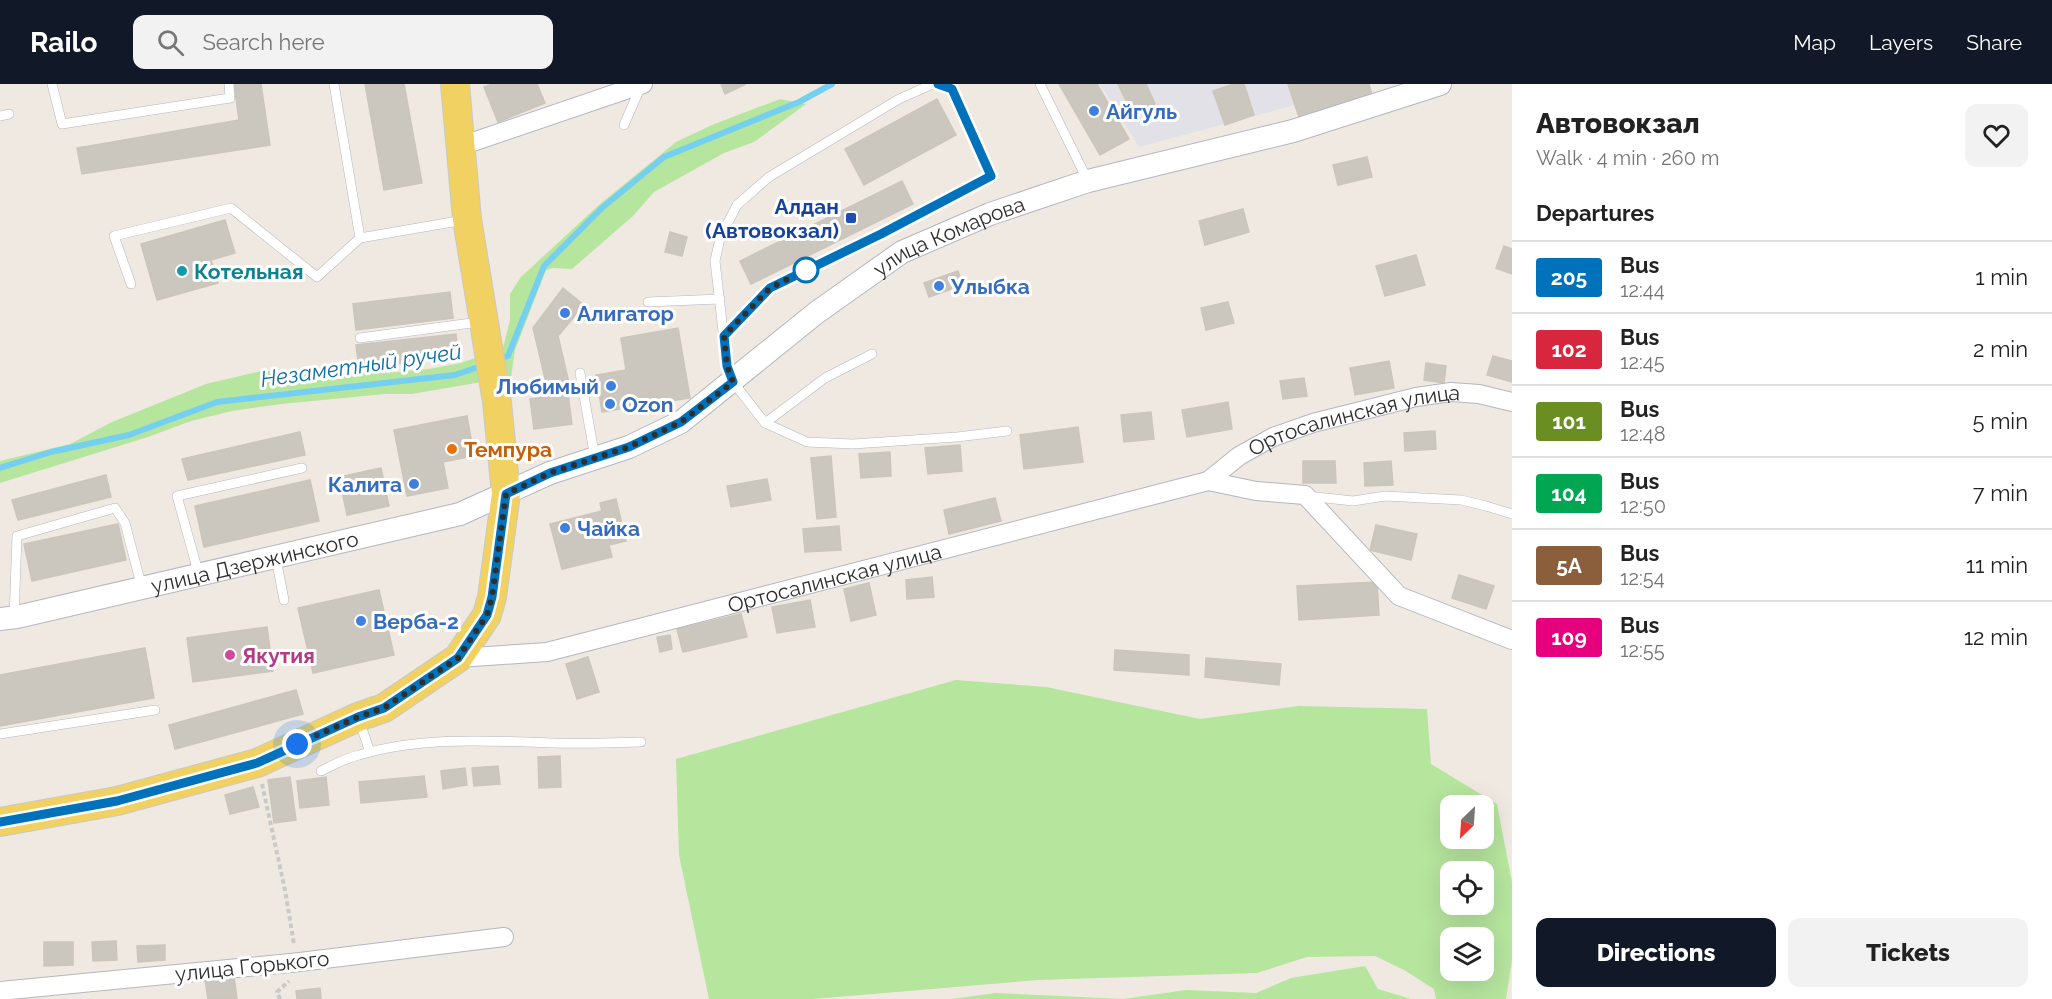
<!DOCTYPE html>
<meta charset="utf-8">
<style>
body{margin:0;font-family:Raleway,sans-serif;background:#f2f2f2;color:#222;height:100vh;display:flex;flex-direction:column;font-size:22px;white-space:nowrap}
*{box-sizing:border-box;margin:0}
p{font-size:20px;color:#767676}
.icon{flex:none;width:33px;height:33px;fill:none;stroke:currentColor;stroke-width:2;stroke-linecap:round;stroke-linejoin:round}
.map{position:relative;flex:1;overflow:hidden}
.side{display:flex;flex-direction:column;background:#fff;width:540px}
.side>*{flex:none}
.badge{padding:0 12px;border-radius:4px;font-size:21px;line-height:39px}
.needle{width:39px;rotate:205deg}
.buttons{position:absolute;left:1440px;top:711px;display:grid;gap:12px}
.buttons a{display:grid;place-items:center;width:54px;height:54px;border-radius:12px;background:#fff;box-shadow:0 6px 24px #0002;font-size:30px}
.you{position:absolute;width:30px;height:30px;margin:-15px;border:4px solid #fff;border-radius:50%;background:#1a73e8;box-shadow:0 0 0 9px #1a73e833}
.map>.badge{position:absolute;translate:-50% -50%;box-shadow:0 0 0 3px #fff}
h2{padding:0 24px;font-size:22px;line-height:54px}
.round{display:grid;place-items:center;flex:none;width:63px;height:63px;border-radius:12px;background:#f2f2f2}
.overview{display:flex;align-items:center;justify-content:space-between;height:102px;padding:0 24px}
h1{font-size:28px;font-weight:800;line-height:45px}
.button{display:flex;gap:12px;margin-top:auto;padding:12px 24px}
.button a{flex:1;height:69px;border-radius:12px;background:#111827;color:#fff;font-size:24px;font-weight:800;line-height:69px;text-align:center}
.button a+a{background:#f2f2f2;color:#222}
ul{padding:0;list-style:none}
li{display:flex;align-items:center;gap:18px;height:72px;padding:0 24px;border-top:2px solid #e0e0e0}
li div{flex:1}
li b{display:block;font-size:22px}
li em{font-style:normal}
li .badge{min-width:66px;font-weight:700;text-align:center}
header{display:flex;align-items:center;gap:36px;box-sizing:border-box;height:84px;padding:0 30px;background:#111827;color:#fff}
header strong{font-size:28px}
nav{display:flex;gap:33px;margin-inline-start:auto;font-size:21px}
.search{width:420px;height:54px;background:#f2f2f2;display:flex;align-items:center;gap:15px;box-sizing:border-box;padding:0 21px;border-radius:12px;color:#767676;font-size:22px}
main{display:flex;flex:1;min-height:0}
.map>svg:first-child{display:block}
</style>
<header>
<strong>Railo</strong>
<div class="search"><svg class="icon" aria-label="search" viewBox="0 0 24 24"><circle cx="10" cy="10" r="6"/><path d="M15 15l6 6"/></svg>Search here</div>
<nav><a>Map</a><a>Layers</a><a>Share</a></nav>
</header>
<main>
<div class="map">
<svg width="1512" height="915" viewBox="0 0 1512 915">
<rect width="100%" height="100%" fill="#efe9e1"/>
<polygon fill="#e3e1e8" points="1100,0 1373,0 1139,63"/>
<g fill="#b6e59e" fill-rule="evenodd">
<polygon points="780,15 806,20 754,58 724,69 654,108 633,132 572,185 553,184 546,186 515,266 511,293 412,310 385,310 281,320 232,327 191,337 148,353 0,399 0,377 70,360 112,338 206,300 261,287 387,289 429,285 461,279 503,264 510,236 510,210 521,193 600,120 676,58 712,41"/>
<path d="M956,596L1046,603L1200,635L1299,622L1427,625L1431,680L1497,720L1512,798V876L1506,915H1436L1434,905L1404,886L1375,872L1307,873L1257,889L1038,896L813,915H709L679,771L676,675ZM1450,722H1484V754H1450ZM1450,788H1484V820H1450ZM1450,854H1484V886H1450Z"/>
<polygon points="1365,882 1378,905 1411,915 952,915 995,909 1123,915 1186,906 1256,909 1291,894"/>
</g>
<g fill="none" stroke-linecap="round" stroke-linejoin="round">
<g stroke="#75cff0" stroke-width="6">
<polyline points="496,276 508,272 544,182 603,123 664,73 799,18 832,0"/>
<polyline points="0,384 51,368 129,351 217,318 455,291 484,281"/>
</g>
</g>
<g fill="#cbc7bf" stroke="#cbc5ba" stroke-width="1.5">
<polygon points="234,0 261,0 270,61 82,90 77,64 239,36"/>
<polygon points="365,0 404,0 422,99 384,106"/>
<polygon points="492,0 537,0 545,19 498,38 484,3"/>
<polygon points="721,0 746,0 725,10"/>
<polygon points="1059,0 1097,0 1129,55 1100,71"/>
<polygon points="1118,0 1146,0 1155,20 1133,31"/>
<polygon points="1234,0 1244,0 1254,31 1225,41 1213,7"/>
<polygon points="1288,0 1369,0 1372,11 1299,33"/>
<polygon points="937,15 956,51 864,101 845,65"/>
<polygon points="1367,73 1372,93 1338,101 1333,81"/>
<polygon points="902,97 913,120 751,200 740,177"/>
<polygon points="1243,125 1249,148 1205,161 1199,137"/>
<polygon points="225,136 235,169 211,176 218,199 157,216 141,160"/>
<polygon points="670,148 687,153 682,172 665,168"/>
<polygon points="1504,162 1512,165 1512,190 1496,184"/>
<polygon points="1416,171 1425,201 1385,212 1376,182"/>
<polygon points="958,187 963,201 929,213 924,199"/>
<polygon points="563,204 584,221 558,252 569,299 547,303 533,244"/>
<polygon points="450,208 453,234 356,246 353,220"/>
<polygon points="1228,218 1234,239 1206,246 1201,224"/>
<polygon points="678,244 690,314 602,328 596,291 626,286 621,254"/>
<polygon points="456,250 458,273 359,284 356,261"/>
<polygon points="1493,272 1512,277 1512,298 1487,291"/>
<polygon points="1389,277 1394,304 1355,311 1350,284"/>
<polygon points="1426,279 1446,282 1444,299 1424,296"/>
<polygon points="1304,294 1307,312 1283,315 1280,297"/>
<polygon points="568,310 572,340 534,345 530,315"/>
<polygon points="1228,318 1232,345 1187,353 1182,326"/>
<polygon points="1151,328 1154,355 1124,358 1121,331"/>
<polygon points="467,332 474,372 443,378 448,404 407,412 394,346"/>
<polygon points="1078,343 1083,378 1024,385 1020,351"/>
<polygon points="1435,347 1436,365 1405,367 1404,349"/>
<polygon points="300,348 305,371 188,396 182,375"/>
<polygon points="960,361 962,387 928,390 925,364"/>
<polygon points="890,368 891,392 861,394 859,370"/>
<polygon points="831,372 836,433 817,435 811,374"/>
<polygon points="1303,377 1335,377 1336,399 1303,399"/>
<polygon points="1391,377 1393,401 1365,402 1364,379"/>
<polygon points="381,384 389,422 347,431 339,393"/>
<polygon points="106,391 111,413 18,436 12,416"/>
<polygon points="767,395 771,416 731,423 727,402"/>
<polygon points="310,396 319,437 204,463 195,422"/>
<polygon points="995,414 1001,437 949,450 944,426"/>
<polygon points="616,415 626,457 609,461 612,473 562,485 550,440 602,427 600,419"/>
<polygon points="118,440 126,476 32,497 24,460"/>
<polygon points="1376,441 1417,450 1411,476 1370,466"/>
<polygon points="839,442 841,466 805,468 803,445"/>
<polygon points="1459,491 1494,502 1486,525 1452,514"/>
<polygon points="932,493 934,513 907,515 906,496"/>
<polygon points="1377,498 1379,531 1299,536 1297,502"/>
<polygon points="869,499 876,531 851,537 844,505"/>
<polygon points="379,506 394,571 313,589 298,524"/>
<polygon points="810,516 815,543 777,549 772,523"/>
<polygon points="741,530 747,553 683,568 677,545"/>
<polygon points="267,543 273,587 193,598 187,554"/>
<polygon points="670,551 672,565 660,568 657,553"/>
<polygon points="145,564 154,614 0,642 0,591"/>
<polygon points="1115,566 1189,571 1189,591 1114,586"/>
<polygon points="588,573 599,608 577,615 566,580"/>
<polygon points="1206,574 1281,580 1279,601 1205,593"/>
<polygon points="296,606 303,630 175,665 169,641"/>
<polygon points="560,672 561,703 539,704 538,673"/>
<polygon points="498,682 500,700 474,702 472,684"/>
<polygon points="465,684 467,701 443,705 441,687"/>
<polygon points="424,692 427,713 361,719 359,698"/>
<polygon points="290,693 296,736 274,739 268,696"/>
<polygon points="326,693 329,721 300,724 297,697"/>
<polygon points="253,703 259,723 230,730 225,711"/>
<polygon points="116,857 117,876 93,877 92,858"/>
<polygon points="44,858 73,858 73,881 44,882"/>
<polygon points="165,861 165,876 138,878 137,862"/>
<polygon points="234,893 237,915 208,915 205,896"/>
<polygon points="320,904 321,915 297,915 296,907"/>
</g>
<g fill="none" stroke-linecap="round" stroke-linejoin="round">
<defs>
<g id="service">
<polyline points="52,0 62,40 230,14 229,0"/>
<polyline points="334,0 360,154 464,136"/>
<polyline points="933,0 899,15 769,93 737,121 720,154 715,177 727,282 733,298 765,339 807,358 853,360 957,353 1007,347"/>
<polyline points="1040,0 1088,97"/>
<polyline points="0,32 9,30"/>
<polyline points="624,41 641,2"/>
<polyline points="131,200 114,152 231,124 317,193 360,154"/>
<polyline points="648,218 720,215"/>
<polyline points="724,252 770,203 881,150 991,92 952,5 938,0"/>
<polyline points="360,254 479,238"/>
<polyline points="580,289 595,374"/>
<polyline points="765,339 825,294 872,270"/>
<polyline points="1307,412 1353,417 1385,412 1461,416 1486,422 1512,430"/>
<polyline points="276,474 284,516"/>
<polyline points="199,491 177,412 302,384"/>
<polyline points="14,534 17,452 115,424 125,439 142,504"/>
<polyline points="359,636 370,668"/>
<polyline points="0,650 155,626"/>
<path d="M321,687C333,681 346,674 359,671C422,652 490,657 554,659C583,660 612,659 641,658"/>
</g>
<g id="minor">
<polyline points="461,62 643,0"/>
<path id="s1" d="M1208,397L1239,372L1273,353L1313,339L1416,313L1451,308L1479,310L1512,318"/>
<path id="s2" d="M458,574L547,568L1208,397L1256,407L1305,411L1399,512L1512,556"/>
<polyline points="0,907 300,878 504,853"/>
</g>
<g id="tertiary">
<path id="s3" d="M0,535L17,533L460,430L550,389L629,363L681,338L816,229L902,168L990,130L1088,97L1293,47L1440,0"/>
</g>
<polyline id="primary" points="0,738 117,717 257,679 358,633 384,624 458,574 487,531 492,513 506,410 497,318 467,135 455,0"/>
</defs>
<use href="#service" stroke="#b4b7c1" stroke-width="10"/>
<use href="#minor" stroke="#b4b7c1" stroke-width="20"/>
<use href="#tertiary" stroke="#b4b7c1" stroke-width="24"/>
<use href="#primary" stroke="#c9c9c9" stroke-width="30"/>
<g stroke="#c9c9c9" stroke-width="4" stroke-dasharray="4.5 3" stroke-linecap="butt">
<polyline points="262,700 285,806 294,860"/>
<polyline points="280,915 277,908 289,897"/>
</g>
<use href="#service" stroke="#fff" stroke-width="9"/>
<use href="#minor" stroke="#fff" stroke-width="18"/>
<use href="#tertiary" stroke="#fff" stroke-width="22"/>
<use href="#primary" stroke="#f2d163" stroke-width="28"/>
</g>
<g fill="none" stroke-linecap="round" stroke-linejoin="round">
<defs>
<polyline id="line" points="0,738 117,717 257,679 358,633 384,624 458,574 487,531 492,513 506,410 550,389 629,363 681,338 733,298 727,282 724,252 770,204 881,150 991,92 952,5 938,0"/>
</defs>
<use href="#line" stroke="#fff" stroke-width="14"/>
<use href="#line" stroke="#0072bc" stroke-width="9"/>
<polyline stroke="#2e2e2e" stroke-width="6" stroke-dasharray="0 10.8" points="297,660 358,633 384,624 458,574 487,531 492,513 506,410 550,389 629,363 681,338 733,298 727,282 724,252 770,204 806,186"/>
</g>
<g fill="#3f7fe0" stroke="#fff" stroke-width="2">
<circle cx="1094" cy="27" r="6"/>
<circle cx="939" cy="202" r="6"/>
<circle cx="565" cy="229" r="6"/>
<circle cx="611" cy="302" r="6"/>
<circle cx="610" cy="320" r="6"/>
<circle cx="414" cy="400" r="6"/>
<circle cx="565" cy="444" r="6"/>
<circle cx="361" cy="537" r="6"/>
</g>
<rect fill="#1a4fb4" stroke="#fff" stroke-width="2" x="845" y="128" width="12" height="12" rx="3"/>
<circle fill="#fff" stroke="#0072bc" stroke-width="3" cx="806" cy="186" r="12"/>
<circle fill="#0f9aa8" stroke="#fff" stroke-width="2" cx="182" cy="187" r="6"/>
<circle fill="#e8710a" stroke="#fff" stroke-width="2" cx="452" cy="365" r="6"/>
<circle fill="#d1479c" stroke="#fff" stroke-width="2" cx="230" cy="571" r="6"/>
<g text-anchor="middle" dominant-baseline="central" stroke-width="6" stroke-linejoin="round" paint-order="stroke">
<g font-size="21" font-weight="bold" fill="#366cbe" stroke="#fff" text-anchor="start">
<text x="1106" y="27">Айгуль</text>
<text x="951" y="202">Улыбка</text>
<text x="577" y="229">Алигатор</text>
<text x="599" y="302" text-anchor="end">Любимый</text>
<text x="622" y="320">Ozon</text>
<text x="402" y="400" text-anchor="end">Калита</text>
<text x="577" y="444">Чайка</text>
<text x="373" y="537">Верба-2</text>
</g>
<g font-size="21" font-weight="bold" fill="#164399" stroke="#fff" text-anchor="end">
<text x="839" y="122">Алдан<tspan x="839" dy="24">(Автовокзал)</tspan></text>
</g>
<g font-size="21" fill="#2e2e2e" stroke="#fff">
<text stroke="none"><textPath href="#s3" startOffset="1040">улица Комарова</textPath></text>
<text stroke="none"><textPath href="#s1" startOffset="162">Ортосалинская улица</textPath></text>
<text stroke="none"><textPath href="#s3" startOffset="261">улица Дзержинского</textPath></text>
<text stroke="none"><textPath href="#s2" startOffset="386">Ортосалинская улица</textPath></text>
<text transform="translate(252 882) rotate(-6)">улица Горького</text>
</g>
<g font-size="21" font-weight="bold" fill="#0d838f" stroke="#fff" text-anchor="start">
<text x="194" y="187">Котельная</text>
</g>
<g font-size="21" font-weight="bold" fill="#c56008" stroke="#fff" text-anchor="start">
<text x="464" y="365">Темпура</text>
</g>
<g font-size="21" font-weight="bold" fill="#b23c85" stroke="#fff" text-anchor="start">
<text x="242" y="571">Якутия</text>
</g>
<g font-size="22" font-style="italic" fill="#0d6fa3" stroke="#fff">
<text transform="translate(361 281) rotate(-8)">Незаметный ручей</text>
</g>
</g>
</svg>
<div class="buttons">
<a><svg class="needle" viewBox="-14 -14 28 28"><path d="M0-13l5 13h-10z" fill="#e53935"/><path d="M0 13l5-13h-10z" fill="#767676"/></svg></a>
<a><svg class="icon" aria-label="locate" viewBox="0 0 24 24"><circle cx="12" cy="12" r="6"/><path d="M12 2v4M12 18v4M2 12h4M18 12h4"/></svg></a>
<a><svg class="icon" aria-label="layers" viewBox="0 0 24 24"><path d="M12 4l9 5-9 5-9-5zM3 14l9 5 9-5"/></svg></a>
</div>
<div class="you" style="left:297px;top:660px"></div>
</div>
<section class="side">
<div class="overview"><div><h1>Автовокзал</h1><p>Walk · 4 min · 260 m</p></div><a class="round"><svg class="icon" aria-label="heart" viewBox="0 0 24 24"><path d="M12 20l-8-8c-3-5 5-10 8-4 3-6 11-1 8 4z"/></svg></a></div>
<h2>Departures</h2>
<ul>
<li><span class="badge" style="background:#0072bc;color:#fff">205</span><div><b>Bus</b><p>12:44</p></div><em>1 min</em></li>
<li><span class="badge" style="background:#d7263d;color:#fff">102</span><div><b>Bus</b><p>12:45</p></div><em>2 min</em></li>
<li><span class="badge" style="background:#6b8e23;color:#fff">101</span><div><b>Bus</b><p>12:48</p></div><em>5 min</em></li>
<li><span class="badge" style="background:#00a651;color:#fff">104</span><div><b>Bus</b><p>12:50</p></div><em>7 min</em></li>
<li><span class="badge" style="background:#8b5e3c;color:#fff">5А</span><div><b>Bus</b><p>12:54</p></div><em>11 min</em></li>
<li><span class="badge" style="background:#e6007e;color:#fff">109</span><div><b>Bus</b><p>12:55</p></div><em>12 min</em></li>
</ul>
<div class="button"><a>Directions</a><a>Tickets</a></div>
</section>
</main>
